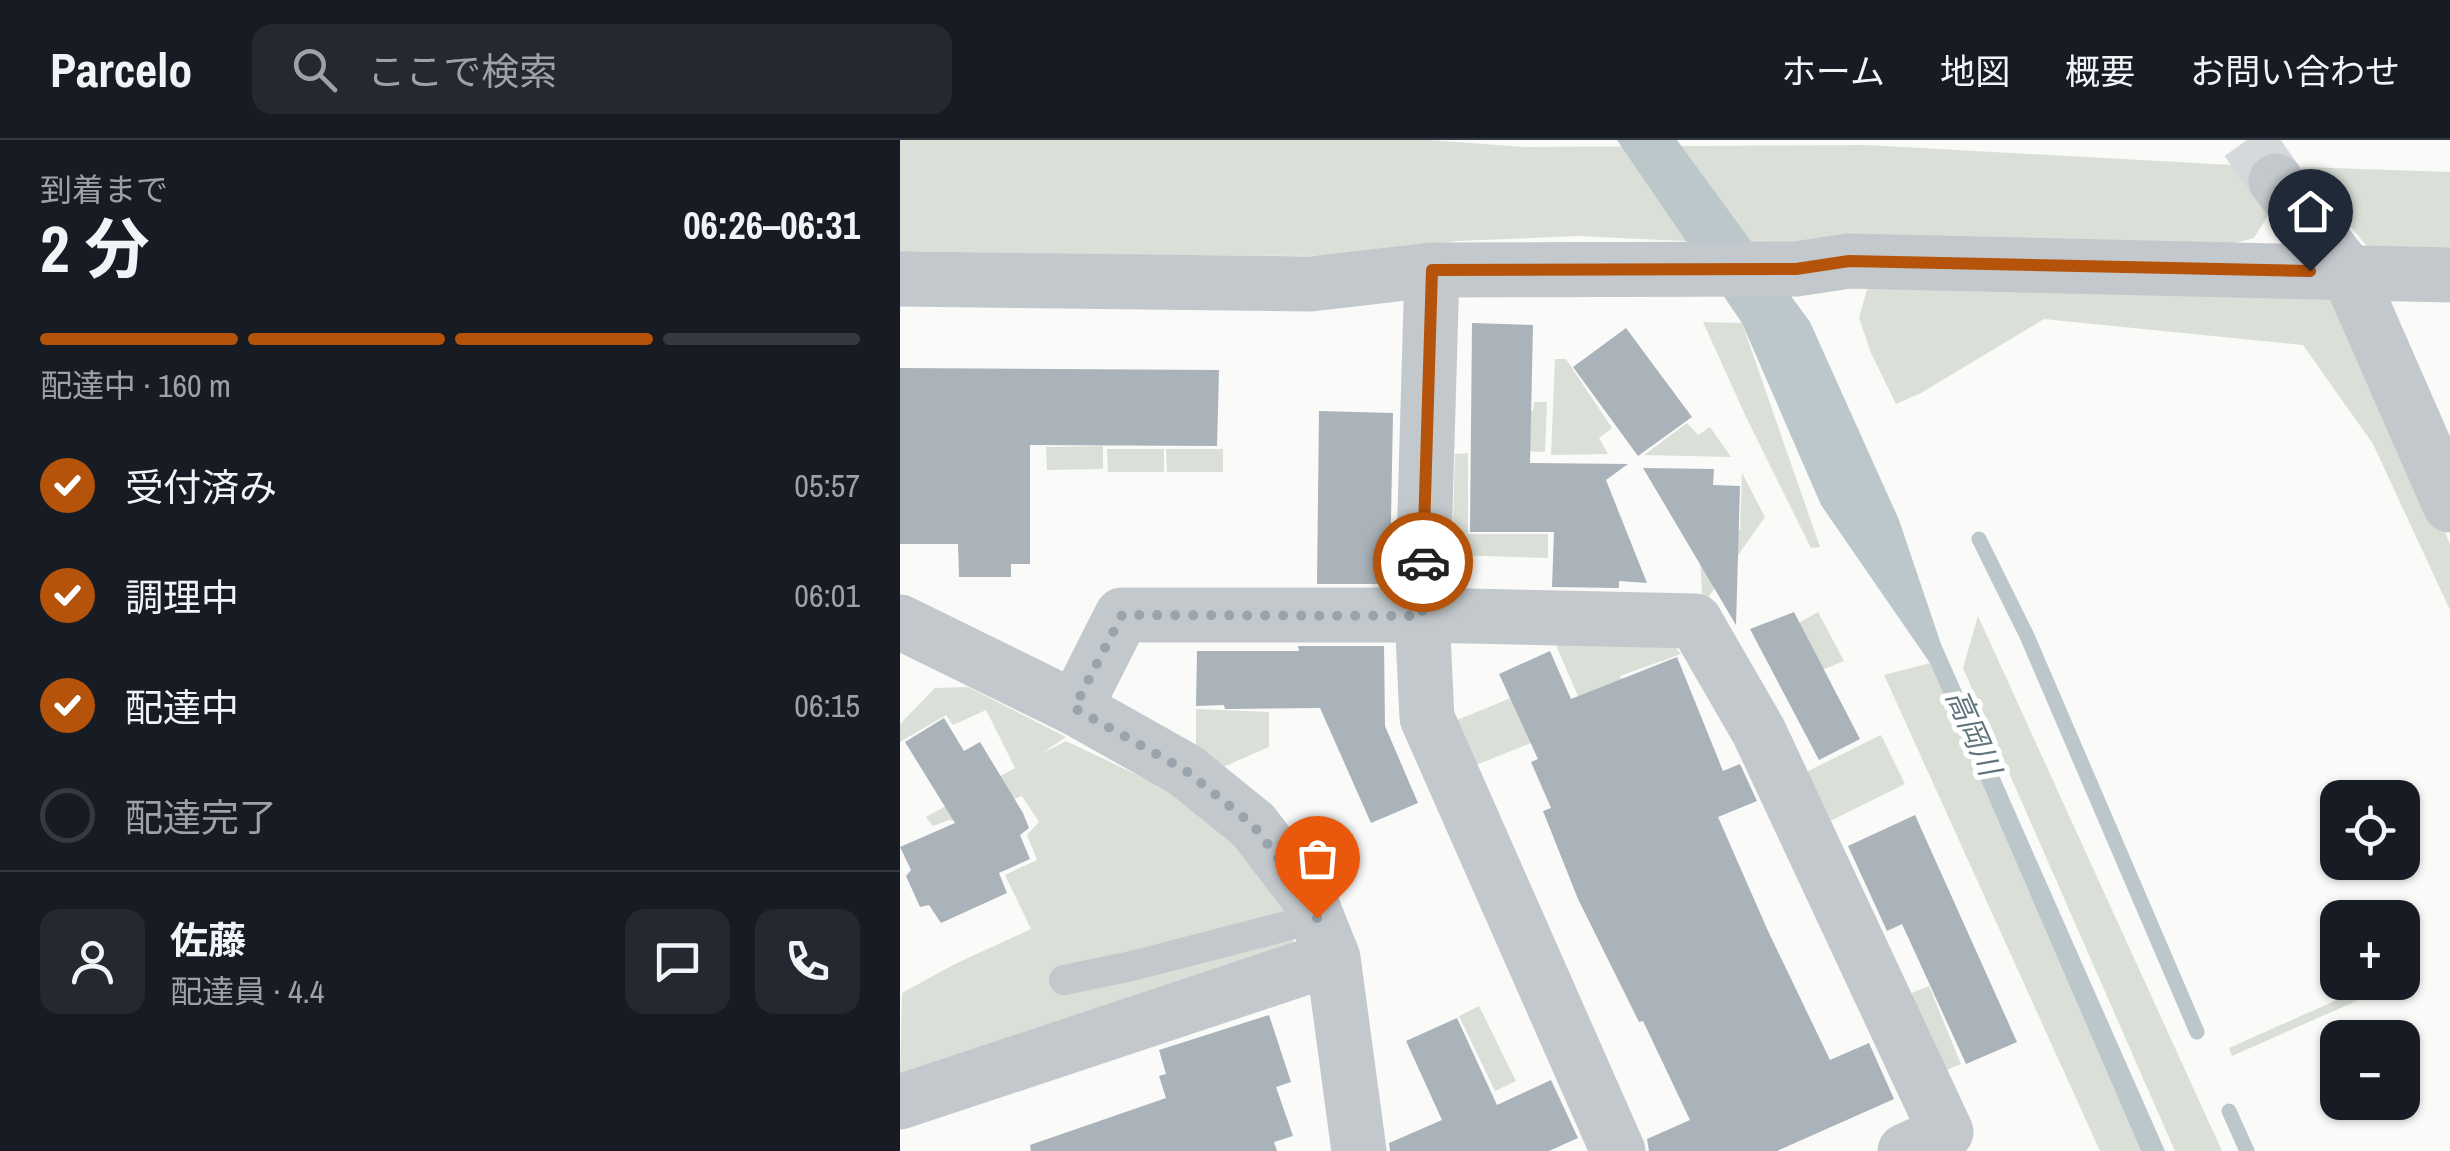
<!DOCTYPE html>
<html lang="ja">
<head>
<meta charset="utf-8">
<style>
  :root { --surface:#171b24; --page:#242831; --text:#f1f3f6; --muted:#9ea1a6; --line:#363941; --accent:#b45309 }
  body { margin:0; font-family:"Archivo Narrow","Noto Sans JP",sans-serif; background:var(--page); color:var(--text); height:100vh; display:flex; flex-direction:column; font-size:38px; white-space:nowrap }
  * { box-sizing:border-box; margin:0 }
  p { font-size:32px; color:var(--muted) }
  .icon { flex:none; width:55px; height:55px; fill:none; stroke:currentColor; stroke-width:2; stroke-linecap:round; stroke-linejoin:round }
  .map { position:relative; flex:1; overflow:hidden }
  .side { display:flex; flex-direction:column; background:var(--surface); width:900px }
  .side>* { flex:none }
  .buttons { position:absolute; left:1420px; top:640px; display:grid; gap:20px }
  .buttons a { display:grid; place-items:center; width:100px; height:100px; border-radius:20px; background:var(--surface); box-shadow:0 2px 8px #0004; font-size:50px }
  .pin { position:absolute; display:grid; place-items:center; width:85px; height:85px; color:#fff; margin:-102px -42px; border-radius:50% 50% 50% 0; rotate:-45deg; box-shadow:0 0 10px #0007 }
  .pin .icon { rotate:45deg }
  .courier { position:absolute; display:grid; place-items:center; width:100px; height:100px; margin:-50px; border:8px solid #b45309; border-radius:50%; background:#fff; color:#222; box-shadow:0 2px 12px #0007 }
  .head em { font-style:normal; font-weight:700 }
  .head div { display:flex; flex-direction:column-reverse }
  .head { display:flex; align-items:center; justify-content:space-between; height:170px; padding:0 40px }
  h1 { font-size:65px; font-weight:700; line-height:75px }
  .bar { display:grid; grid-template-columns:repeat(4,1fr); gap:15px 10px; align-content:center; height:120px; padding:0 40px }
  .bar i { height:12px; border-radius:8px; background:var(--line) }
  .bar .current { background:var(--accent) }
  .bar p { grid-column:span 4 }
  .line { display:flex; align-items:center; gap:25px; padding:0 40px; border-top:2px solid var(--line) }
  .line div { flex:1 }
  .round { display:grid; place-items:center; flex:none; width:105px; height:105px; border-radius:20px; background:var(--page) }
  ol { padding:0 40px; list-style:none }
  li { display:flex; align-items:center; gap:30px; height:110px }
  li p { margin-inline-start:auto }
  li .icon { padding:10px; border-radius:50%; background:var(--accent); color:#fff; stroke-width:4 }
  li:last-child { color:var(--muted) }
  li i { width:55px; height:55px; border:5px solid var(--line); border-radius:50% }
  header { display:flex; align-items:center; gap:60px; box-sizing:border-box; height:140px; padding:0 50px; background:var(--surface); border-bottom:2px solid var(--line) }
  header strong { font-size:48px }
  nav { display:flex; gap:55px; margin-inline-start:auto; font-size:35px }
  .search { width:700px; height:90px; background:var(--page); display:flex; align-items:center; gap:25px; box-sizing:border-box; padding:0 35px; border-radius:20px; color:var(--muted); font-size:38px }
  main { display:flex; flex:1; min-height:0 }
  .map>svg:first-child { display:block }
  .green { fill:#dadfd7 }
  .water { fill:#bbc7cb }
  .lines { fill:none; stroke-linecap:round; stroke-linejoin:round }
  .stream { stroke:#bbc7cb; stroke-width:15 }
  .building { fill:#aab3b9 }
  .minor-tunnel { stroke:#d5d9db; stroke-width:55; stroke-dasharray:55 28; stroke-linecap:butt }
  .service { stroke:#c3c8cc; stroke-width:30 }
  .minor { stroke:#c3c8cc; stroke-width:55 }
  .done { stroke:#99a4ac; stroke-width:10; stroke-dasharray:0 18 }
  .route { stroke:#b45309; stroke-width:12 }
  .labels { text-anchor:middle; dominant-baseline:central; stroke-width:10; stroke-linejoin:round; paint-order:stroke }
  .water-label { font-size:30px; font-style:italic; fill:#60757c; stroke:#fff }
</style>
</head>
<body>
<header>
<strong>Parcelo</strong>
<div class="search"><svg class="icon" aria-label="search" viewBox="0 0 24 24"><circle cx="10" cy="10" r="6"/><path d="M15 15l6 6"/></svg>ここで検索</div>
<nav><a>ホーム</a><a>地図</a><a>概要</a><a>お問い合わせ</a></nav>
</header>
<main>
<section class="side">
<div class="head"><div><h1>2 分</h1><p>到着まで</p></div><em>06:26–06:31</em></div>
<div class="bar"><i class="current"></i><i class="current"></i><i class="current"></i><i></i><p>配達中 · 160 m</p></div>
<ol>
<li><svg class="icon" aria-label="check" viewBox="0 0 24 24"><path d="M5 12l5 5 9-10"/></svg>受付済み<p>05:57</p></li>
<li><svg class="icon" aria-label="check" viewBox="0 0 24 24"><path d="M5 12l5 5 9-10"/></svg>調理中<p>06:01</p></li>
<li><svg class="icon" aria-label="check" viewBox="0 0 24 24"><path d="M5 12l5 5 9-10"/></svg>配達中<p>06:15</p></li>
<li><i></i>配達完了</li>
</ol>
<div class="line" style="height:180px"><a class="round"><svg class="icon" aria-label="person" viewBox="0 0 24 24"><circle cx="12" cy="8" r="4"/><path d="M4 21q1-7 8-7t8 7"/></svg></a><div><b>佐藤</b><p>配達員 · 4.4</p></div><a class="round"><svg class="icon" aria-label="chat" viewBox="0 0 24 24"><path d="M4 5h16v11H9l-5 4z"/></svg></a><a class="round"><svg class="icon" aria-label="phone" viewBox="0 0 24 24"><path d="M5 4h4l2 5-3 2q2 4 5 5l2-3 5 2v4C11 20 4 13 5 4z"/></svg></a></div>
</section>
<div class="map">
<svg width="1550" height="1011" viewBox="0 0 1550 1011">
  <rect width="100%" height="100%" fill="#fafaf8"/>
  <!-- green -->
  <path class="green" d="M0 0H529L625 7 966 5 1350 26 1376 62 1354 98 1307 110 868 105 678 96 557 101 447 116 0 114Z
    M1401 27 1550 32V117L1492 121 1465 104Z
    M968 146 1437 156 1471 216 1550 404V470L1473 304 1403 205 1144 179 1021 253 996 264 971 213 959 178Z
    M803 182 842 183 920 407 911 408 847 279Z
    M655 219H666L712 288 699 298 708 314 651 315Z
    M634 262H647L645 312 598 310V269L633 271Z
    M787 283 798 295 810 287 831 317 744 315Z
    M203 306V329L147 330 146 307Z
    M207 309H264V332H208Z
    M266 309H323V332H267Z
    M568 313V394H648V418L552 415 555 314Z
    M842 333 865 377 807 459 802 456 799 391 840 390Z
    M918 472 944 521 908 536 882 492Z
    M1078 476 1322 1011H1275L1063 528Z
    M655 503H772L781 514 720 536 752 608 707 623Z
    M1030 523 1241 1011H1200L984 535Z
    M68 547 166 597 141 614 166 601 271 651 325 687 380 757 395 805 0 938 2 853 55 824 131 789 105 735 137 720 127 695 139 682 122 656 56 681 49 680 33 686 26 677 115 628 86 570 53 585 46 575 0 602V584L35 548Z
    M611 558 631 603 576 625 557 580Z
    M296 569 369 572V607L323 627 296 607Z
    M981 595 1005 644 928 682 904 633Z
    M1475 843H1497L1332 916 1329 908Z
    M1029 846 1061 924 1039 933 1007 855Z
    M579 866 616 941 595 951 559 876Z"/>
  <!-- water -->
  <path class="water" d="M717 0H777L910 182 999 380 1041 504 1265 1011H1241L1030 523 921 365 842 183Z"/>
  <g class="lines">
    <!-- stream -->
    <path class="stream" d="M1079 399 1127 496 1297 892
      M1329 971 1347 1011"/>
  </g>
  <!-- building -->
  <path class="building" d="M572 183 633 185 630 323 728 324 706 340 747 443 719 441V448L652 447 654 392H570Z
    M726 188 792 277 738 316 673 227Z
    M0 228 319 230 317 306 130 305V424H111V437H59L58 404H0Z
    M419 271 493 273 490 431H484V444H417Z
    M743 328 814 329 813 345 840 346 836 485Z
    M894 472 960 599 919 620 850 489Z
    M398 506H484L485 586 518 663 471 683 420 568 325 569 324 565 296 566 297 511H399Z
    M650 511 671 559 777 517 823 631 840 624 857 661 818 677 868 791 930 920 969 903 994 959 877 1011H749L747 999 790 980 743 881 739 882 678 759 643 671 651 668 631 622 638 619 599 534Z
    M44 578 64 611 80 602 123 673 129 688 120 695 130 719 99 733 107 753 41 783 29 765 20 767 6 736 11 730 0 707 55 683 5 602Z
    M1015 675 1117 902 1066 924 1002 784 987 791 948 706Z
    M369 875 391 942 376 947 393 996 374 1002 377 1011H131L130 1005 266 958 259 936 266 934 259 910Z
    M557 878 597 965 651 940 678 998 649 1011H490L489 1003 542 980 506 901Z"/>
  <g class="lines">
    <!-- minor-tunnel -->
    <path class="minor-tunnel" d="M1347 0 1376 41"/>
    <!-- service -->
    <path class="service" d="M164 840 232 826 417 778"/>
    <!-- minor -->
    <path class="minor" d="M1376 41 1448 132 1550 365
      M532 130 522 475 527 578 718 1011
      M0 139 411 144 532 130 896 129 949 121 1550 135
      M0 482 175 568 285 630 353 685 409 758 433 818 459 1011
      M175 568 222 475H522L795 481 859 592 1046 992 1005 1011
      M0 962 433 818"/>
  </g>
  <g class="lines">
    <!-- done -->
    <path class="done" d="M417 778 409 758 353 685 285 630 174 568 222 475 522 476 523 422"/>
    <!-- route -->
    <path class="route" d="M523 422 532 130 896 129 949 121 1410 131"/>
  </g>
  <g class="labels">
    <!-- water labels -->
    <g class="water-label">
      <text transform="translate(1074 592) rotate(66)">高岡川</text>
    </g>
  </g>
</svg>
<div class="buttons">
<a><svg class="icon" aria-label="locate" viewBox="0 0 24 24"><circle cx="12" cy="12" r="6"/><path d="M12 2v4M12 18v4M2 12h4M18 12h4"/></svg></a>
<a>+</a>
<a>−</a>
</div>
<div class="pin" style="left:417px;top:778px;background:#ea580c"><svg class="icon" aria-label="bag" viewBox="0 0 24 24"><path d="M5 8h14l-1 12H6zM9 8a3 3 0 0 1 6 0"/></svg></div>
<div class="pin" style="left:1410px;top:131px;background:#1f2937"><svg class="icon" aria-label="home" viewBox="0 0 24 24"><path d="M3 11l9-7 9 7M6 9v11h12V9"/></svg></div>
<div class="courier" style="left:523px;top:422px"><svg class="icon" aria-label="car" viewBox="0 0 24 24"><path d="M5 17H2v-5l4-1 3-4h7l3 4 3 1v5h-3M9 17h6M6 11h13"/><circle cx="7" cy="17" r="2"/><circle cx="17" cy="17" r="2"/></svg></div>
</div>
</main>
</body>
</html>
